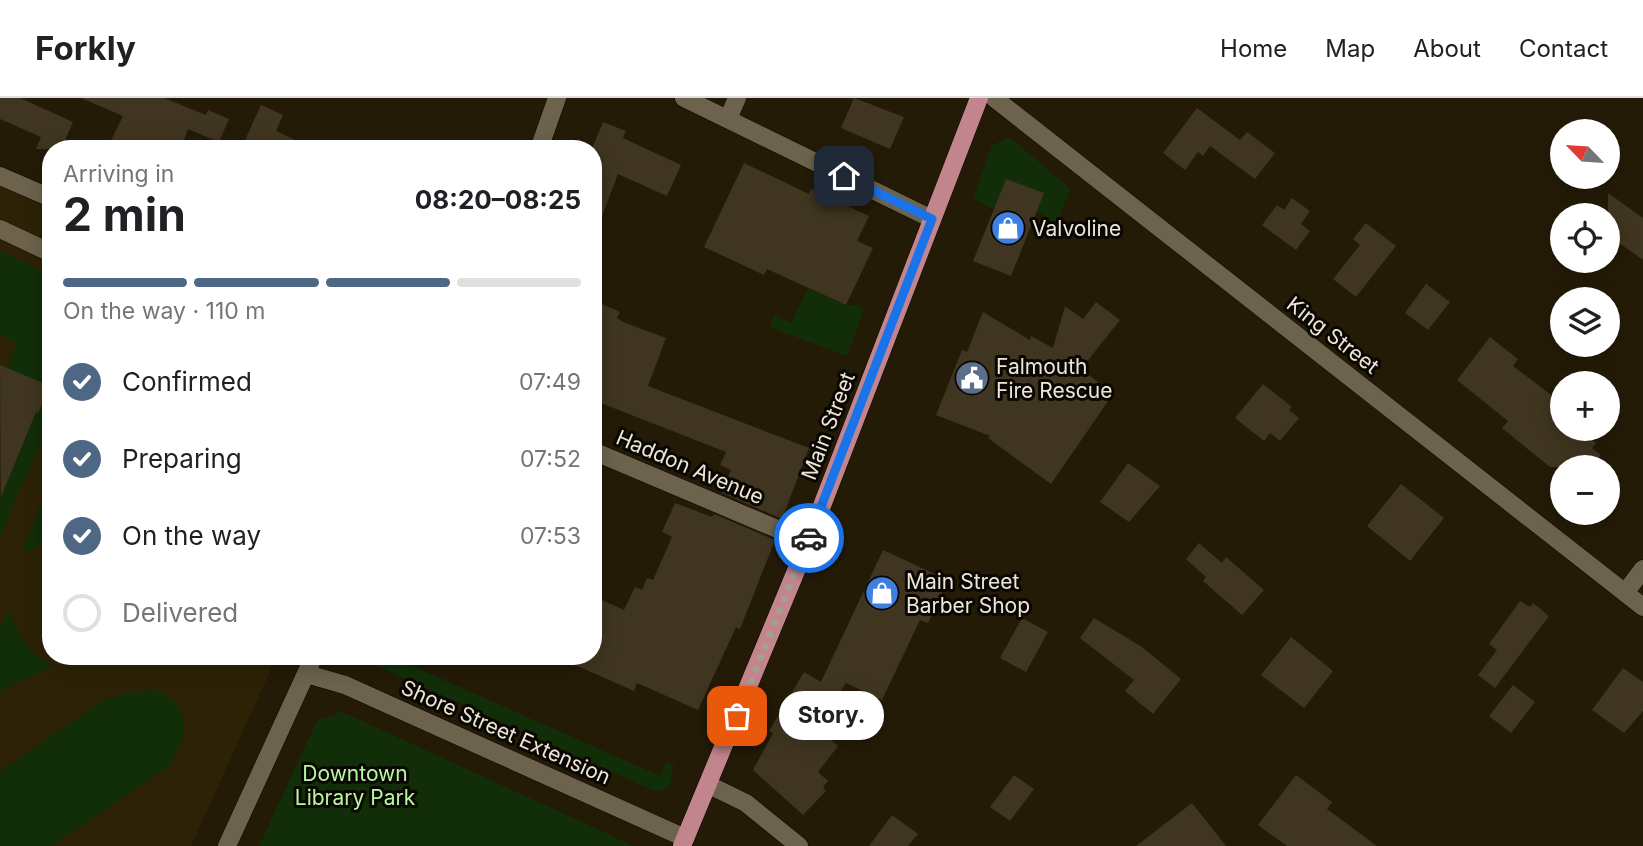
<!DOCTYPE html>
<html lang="en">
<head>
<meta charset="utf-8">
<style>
  :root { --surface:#fff; --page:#f6f6f6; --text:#202124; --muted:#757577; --line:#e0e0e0; --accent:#4d6785 }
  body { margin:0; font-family:Inter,sans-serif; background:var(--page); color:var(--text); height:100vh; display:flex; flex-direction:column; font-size:26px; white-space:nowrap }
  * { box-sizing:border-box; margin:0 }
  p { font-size:23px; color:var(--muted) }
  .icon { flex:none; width:38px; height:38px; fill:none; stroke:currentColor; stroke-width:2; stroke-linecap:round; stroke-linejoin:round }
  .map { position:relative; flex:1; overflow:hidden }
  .details { position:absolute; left:42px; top:42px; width:560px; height:525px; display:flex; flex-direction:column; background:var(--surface); border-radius:28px; box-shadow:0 4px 18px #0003 }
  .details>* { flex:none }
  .needle { width:46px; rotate:295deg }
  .tools { position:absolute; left:1550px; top:21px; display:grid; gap:14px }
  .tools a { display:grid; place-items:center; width:70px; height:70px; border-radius:50%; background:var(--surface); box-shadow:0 4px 18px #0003; font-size:35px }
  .pin { position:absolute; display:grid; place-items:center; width:60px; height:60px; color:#fff; margin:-30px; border-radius:14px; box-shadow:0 4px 10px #0006 }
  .courier { position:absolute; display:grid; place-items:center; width:70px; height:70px; margin:-35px; border:5px solid #1a73e8; border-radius:50%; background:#fff; color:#222; box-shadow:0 2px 9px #0007 }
  .bubble { position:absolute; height:49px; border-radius:24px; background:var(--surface); box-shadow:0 4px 18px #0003; font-size:23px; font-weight:700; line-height:49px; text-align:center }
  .headline em { font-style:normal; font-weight:700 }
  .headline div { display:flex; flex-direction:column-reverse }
  .headline { display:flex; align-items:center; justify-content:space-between; height:119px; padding:0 21px }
  h1 { font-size:46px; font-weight:700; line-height:52px }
  .bar { display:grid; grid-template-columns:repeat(4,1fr); gap:10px 7px; align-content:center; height:84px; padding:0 21px }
  .bar i { height:9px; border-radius:5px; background:var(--line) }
  .bar .on { background:var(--accent) }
  .bar p { grid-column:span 4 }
  ol { padding:0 21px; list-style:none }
  li { display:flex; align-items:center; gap:21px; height:77px }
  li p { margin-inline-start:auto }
  li .icon { padding:7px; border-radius:50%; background:var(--accent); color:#fff; stroke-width:4 }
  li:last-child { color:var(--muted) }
  li i { width:38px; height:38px; border:4px solid var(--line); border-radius:50% }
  header { display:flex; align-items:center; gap:42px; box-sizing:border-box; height:98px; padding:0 35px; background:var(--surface); border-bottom:2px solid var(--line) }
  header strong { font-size:33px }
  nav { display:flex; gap:38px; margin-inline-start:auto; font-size:24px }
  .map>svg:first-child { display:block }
  .built { fill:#2d2205 }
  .green { fill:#122e08 }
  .building { fill:#3f3520 }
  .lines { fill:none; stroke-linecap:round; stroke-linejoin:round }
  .minor-casing { stroke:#0d0600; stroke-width:19 }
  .tertiary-casing { stroke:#0d0600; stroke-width:19 }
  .secondary-casing { stroke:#0d0600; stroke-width:19 }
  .primary-casing { stroke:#0d0600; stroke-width:19 }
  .minor { stroke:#6d634c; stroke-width:18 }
  .tertiary { stroke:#6d634c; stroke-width:18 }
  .secondary { stroke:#6d634c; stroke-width:18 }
  .primary { stroke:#c3858d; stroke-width:18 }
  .done { stroke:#a69f90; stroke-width:7; stroke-dasharray:0 12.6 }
  .route { stroke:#1a73e8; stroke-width:9 }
  .labels { text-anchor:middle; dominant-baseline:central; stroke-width:6; stroke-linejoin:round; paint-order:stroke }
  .poi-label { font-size:21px; fill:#ece6da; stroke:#0a0702; text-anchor:start }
  .street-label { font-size:21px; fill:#ece6da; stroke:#0a0702 }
  .park-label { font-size:21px; fill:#b4f8a0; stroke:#0a0702 }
</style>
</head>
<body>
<header>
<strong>Forkly</strong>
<nav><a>Home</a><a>Map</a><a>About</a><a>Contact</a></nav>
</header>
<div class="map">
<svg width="1643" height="748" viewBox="0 0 1643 748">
  <rect width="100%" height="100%" fill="#241b07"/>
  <!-- built -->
  <path class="built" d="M0 88 51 110V558H277L191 748H0Z"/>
  <!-- green -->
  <path class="green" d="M1006 40 1016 44 1070 91 1059 121 1052 127 1042 126 1046 118 1036 114 1043 95 1006 81 994 111 973 101 992 48Z
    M0 153 51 177V321L0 438V401L36 314H39L50 289 7 270 16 244 0 237Z
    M808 190 846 207H858L864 212 847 258 769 229 775 217 791 225Z
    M51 392V438L28 455 23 453 45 395Z
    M9 511C18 537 28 556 54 568L0 593V529Z
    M364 558H390L660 678 667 664 674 667 670 679 673 681 667 692 654 693 377 568Z
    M151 592C193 601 191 639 169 668L52 748H0V673L103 603 120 596Z
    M338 612 347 616 634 748H259L314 629 320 621 335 618Z"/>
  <!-- building -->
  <path class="building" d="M0 0H20L73 24 61 51H36L41 39 0 21Z
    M81 0H164L206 17 208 12 229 21 219 44 188 31 181 51H107L123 18Z
    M854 0 904 19 890 51 841 30Z
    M261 7 283 17 276 33 314 51H266L245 42Z
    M1197 10 1240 42 1247 34 1275 55 1255 81 1210 48 1203 58 1198 54 1185 72 1163 55Z
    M603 24 626 33 623 40 681 67 667 98 618 76 595 137 593 48Z
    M744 65 809 96 811 91 869 118 857 143 873 150 846 207 767 171 764 177 704 149Z
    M1006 81 1044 95 1011 178 973 163Z
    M1608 95 1643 120V162L1608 137Z
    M1292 100 1310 113 1301 126 1310 133 1296 152 1262 127 1277 107 1284 112Z
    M1366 125 1396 148 1356 199 1333 181 1360 147 1353 141Z
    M1426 186 1450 204 1428 232 1405 215Z
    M593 202 620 214 617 220 623 224 666 240 648 288 809 350 782 421 722 395 731 372 720 367 726 354 593 302Z
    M1096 204 1120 222 1081 271 1113 296 1051 386 988 340 990 338 936 317 962 252 967 254 983 214 1030 242 1031 238 1053 250 1065 208 1083 221Z
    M1490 239 1518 261 1513 268 1563 306V331H1599L1591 341 1596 345 1592 350 1601 357 1591 369H1550L1502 330 1508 323 1457 282Z
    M0 267 50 288 38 315 36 314 1 399Z
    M1263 286 1292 309 1289 312 1299 320 1280 343 1270 335 1264 343 1235 320Z
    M1128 365 1160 388 1129 424 1100 404Z
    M1401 386 1444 420 1410 463 1367 428Z
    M675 405 712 419 714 416 775 442 740 531 736 529 698 612 637 585 634 593 555 558H593V498L624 512 635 489 642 492 647 480 653 482 672 439 662 434Z
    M1199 445 1222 465 1226 459 1264 492 1242 517 1203 483 1206 479 1186 461Z
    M883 452 948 482 928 525 920 522 882 602 846 585 817 629 838 648 818 674 828 683 823 689 826 693 803 717 753 672 773 635 769 633 804 574 821 584Z
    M1520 503 1530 509 1533 505 1549 518 1495 590 1478 577 1497 552 1489 546Z
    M1022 520 1048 534 1026 574 1000 560Z
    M1094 520 1142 549 1181 581 1153 616 1125 593 1134 582 1080 540Z
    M1291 539 1333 573 1304 610 1261 577Z
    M1623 570 1643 584V613L1624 635 1592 612Z
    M1513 587 1535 604 1511 635 1489 618Z
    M1014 677 1034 691 1010 723 990 709Z
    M1296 677 1332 704 1327 711 1377 748H1287L1258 727Z
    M1192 705 1226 748H1136Z
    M892 717 918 736 908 748H869Z"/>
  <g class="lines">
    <!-- minor casing -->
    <g class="minor-casing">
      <path id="minor" d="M994 0 1643 509
        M728 21 737 0
        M0 78 51 100
        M0 131 51 155
        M593 353 808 444
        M1625 495 1643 471
        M307 576 345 587 685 740"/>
    </g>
    <!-- tertiary casing -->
    <g class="tertiary-casing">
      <path id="tertiary" d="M539 51 557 0
        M227 748 314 558"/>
    </g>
    <!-- secondary casing -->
    <g class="secondary-casing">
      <path id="secondary" d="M684 0 932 121
        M709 687 746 705 799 748"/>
    </g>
    <!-- primary casing -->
    <g class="primary-casing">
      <path id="primary" d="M682 748 808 444 979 0"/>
    </g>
    <!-- minor -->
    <use href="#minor" class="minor"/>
    <!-- tertiary -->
    <use href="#tertiary" class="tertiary"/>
    <!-- secondary -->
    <use href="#secondary" class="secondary"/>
    <!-- primary -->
    <use href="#primary" class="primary"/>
  </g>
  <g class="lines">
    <!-- done -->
    <path class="done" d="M737 618 809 440"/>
    <!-- route -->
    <path class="route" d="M809 440 932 121 844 78"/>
  </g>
  <!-- icons -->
  <defs>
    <g id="shop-disc" transform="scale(1.75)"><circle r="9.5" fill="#3f7fe0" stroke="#0a0702"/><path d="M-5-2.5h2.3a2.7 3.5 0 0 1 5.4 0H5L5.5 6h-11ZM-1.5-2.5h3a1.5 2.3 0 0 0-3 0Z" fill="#fff"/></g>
    <g id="civic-disc" transform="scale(1.75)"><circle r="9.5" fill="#5c6f8a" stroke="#0a0702"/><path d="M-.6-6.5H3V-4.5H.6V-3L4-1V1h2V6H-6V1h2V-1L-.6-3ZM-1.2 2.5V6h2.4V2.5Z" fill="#fff"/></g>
  </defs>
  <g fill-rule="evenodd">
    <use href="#shop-disc" x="1008" y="130"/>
    <use href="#civic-disc" x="972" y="280"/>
    <use href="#shop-disc" x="882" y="495"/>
  </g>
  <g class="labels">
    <!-- poi labels -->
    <g class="poi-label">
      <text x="1032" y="130">Valvoline</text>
      <text x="996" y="268">Falmouth<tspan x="996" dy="24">Fire Rescue</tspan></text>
      <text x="906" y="483">Main Street<tspan x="906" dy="24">Barber Shop</tspan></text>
    </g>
    <!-- street labels -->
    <g class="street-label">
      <text transform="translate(1333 237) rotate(38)">King Street</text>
      <text transform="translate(828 328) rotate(-69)">Main Street</text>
      <text transform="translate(690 369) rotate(23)">Haddon Avenue</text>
      <text transform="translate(506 634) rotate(24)">Shore Street Extension</text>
    </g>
    <!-- park labels -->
    <g class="park-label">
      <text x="355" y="675">Downtown<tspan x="355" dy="24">Library Park</tspan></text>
    </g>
  </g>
</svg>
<div class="tools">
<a><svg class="needle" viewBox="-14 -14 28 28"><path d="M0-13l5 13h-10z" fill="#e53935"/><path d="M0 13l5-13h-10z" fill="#757577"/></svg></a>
<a><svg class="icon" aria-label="locate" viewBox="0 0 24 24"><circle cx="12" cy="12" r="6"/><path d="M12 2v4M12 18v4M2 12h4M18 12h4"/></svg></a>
<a><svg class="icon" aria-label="layers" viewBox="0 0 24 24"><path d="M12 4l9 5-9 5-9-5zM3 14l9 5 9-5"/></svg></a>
<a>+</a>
<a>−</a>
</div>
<div class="pin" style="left:737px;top:618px;background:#ea580c"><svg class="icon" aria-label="bag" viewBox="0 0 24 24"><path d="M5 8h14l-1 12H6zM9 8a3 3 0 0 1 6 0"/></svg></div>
<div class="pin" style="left:844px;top:78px;background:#1f2937"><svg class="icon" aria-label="home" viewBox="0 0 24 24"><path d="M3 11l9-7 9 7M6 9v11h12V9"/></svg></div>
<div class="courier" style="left:809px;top:440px"><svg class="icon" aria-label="car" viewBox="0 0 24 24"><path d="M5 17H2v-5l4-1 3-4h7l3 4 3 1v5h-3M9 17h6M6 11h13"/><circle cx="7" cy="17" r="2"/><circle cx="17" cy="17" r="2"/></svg></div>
<div class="bubble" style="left:779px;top:593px;width:105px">Story.</div>
<section class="details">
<div class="headline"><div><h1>2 min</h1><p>Arriving in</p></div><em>08:20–08:25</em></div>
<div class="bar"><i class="on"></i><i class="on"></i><i class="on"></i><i></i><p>On the way · 110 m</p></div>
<ol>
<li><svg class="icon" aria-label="check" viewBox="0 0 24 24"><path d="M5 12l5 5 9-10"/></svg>Confirmed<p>07:49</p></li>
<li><svg class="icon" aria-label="check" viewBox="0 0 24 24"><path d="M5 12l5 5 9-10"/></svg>Preparing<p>07:52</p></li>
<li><svg class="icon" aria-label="check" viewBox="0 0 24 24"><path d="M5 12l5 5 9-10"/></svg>On the way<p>07:53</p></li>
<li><i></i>Delivered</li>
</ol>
</section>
</div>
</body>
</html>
